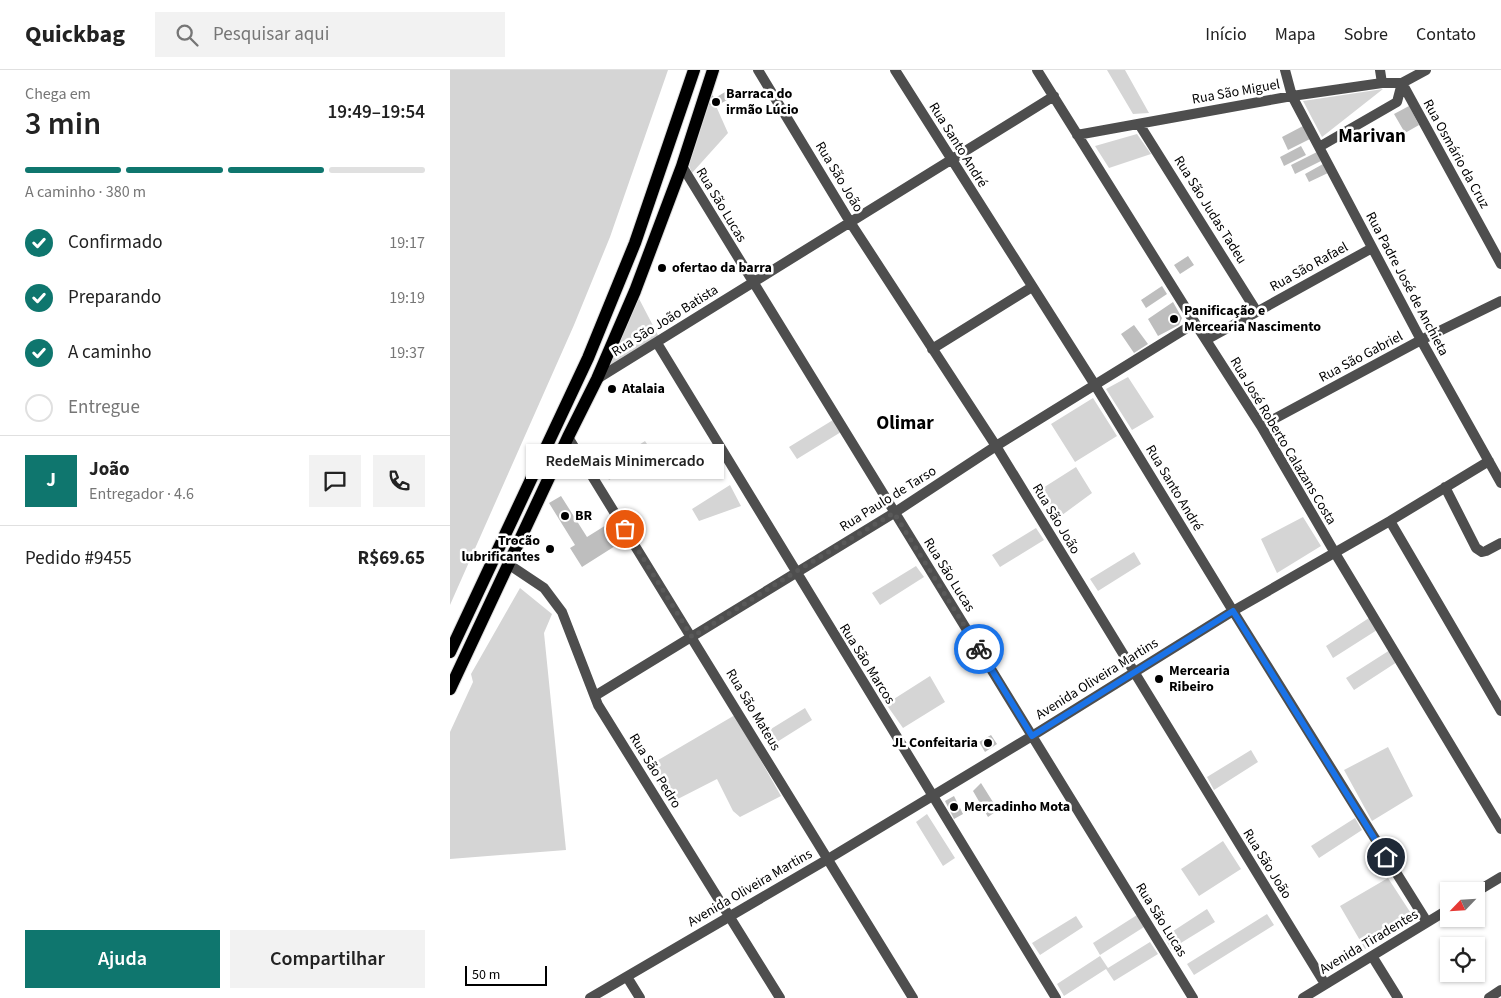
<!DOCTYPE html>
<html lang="pt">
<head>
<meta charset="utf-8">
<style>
  :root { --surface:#fff; --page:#f2f2f2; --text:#222; --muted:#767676; --line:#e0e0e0; --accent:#0f766e }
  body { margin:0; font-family:"Source Sans 3",sans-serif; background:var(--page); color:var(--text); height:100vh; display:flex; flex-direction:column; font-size:19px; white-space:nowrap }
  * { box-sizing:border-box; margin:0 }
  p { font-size:16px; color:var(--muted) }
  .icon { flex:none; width:28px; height:28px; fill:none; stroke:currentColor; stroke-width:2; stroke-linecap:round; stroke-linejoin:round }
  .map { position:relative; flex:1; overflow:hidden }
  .details { display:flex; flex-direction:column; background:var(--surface); width:450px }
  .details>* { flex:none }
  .needle { width:32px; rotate:245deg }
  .tools { position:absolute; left:990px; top:812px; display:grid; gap:10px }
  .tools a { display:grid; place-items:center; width:45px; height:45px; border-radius:0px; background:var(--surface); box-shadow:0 1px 4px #0004; font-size:25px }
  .scale { position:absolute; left:15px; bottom:12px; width:82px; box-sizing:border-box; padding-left:5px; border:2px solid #000; border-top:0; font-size:14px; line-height:18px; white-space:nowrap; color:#000; -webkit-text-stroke:4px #fff; paint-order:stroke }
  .pin { position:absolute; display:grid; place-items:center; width:42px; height:42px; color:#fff; margin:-21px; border:2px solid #fff; border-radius:50%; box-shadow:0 1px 5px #0007 }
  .courier { position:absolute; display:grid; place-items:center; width:50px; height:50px; margin:-25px; border:4px solid #1a73e8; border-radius:50%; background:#fff; color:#222; box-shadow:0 1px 6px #0007 }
  .bubble { position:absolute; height:35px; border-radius:0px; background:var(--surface); box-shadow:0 1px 4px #0004; font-size:16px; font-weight:600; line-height:35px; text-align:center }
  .headline em { font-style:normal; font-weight:600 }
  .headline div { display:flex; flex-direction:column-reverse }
  .headline { display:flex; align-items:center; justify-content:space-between; height:85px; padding:0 25px }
  h1 { font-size:32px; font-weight:600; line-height:38px }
  .bar { display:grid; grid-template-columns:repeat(4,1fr); gap:8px 5px; align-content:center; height:60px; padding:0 25px }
  .bar i { height:6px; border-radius:4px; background:var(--line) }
  .bar .selected { background:var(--accent) }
  .bar p { grid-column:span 4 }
  .line { display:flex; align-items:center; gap:12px; padding:0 25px; border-top:1px solid var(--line) }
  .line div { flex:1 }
  .round { display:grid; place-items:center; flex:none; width:52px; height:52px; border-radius:0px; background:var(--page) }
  ol { padding:0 25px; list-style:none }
  li { display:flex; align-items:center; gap:15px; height:55px }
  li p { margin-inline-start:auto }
  li .icon { padding:5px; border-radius:50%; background:var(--accent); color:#fff; stroke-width:4 }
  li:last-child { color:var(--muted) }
  li i { width:28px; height:28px; border:2px solid var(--line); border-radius:50% }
  .cta { display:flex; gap:10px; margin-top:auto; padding:10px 25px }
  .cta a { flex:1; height:58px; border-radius:0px; background:var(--accent); color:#fff; font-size:20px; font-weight:600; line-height:58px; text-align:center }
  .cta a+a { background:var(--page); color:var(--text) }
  header { display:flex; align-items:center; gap:30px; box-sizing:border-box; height:70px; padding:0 25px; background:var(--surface); border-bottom:1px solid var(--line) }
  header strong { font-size:24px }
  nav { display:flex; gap:28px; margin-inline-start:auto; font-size:18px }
  .search { width:350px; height:45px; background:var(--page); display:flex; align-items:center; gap:12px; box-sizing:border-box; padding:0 18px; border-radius:0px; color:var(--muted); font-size:19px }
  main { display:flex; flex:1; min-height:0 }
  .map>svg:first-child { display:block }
  .green { fill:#d5d5d5 }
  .building { fill:#bebebe }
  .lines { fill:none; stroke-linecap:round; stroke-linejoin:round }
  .primary-casing { stroke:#dbdbdb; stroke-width:14 }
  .street { stroke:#4e4e4e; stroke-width:10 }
  .primary { stroke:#000; stroke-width:12 }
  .done { stroke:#595959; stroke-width:5; stroke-dasharray:0 9 }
  .route { stroke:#1a73e8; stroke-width:6 }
  .poi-dot { fill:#000; stroke:#fff; stroke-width:2 }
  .labels { text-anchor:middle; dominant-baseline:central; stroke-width:5; stroke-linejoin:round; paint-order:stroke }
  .street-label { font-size:14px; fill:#000; stroke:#fff }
  .poi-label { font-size:14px; font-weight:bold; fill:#000; stroke:#fff; text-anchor:start }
  .district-label { font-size:19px; font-weight:bold; fill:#000; stroke:#fff }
</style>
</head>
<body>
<header>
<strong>Quickbag</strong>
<div class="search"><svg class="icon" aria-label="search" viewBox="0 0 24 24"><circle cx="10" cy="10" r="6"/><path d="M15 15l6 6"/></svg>Pesquisar aqui</div>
<nav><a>Início</a><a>Mapa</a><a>Sobre</a><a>Contato</a></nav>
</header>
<main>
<section class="details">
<div class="headline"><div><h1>3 min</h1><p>Chega em</p></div><em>19:49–19:54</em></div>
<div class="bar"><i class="selected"></i><i class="selected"></i><i class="selected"></i><i></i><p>A caminho · 380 m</p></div>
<ol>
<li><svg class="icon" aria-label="check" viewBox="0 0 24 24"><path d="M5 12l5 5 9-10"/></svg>Confirmado<p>19:17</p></li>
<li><svg class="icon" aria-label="check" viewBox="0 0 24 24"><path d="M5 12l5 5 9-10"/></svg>Preparando<p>19:19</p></li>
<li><svg class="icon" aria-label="check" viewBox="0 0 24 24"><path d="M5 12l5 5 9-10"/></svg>A caminho<p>19:37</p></li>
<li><i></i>Entregue</li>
</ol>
<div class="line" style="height:90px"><b class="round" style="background:var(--accent);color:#fff">J</b><div><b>João</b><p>Entregador · 4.6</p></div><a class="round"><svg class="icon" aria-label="chat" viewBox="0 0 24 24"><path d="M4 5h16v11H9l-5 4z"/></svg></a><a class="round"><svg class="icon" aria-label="phone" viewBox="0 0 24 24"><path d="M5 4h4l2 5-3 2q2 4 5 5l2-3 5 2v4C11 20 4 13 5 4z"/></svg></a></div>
<div class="line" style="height:65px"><div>Pedido #9455</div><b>R$69.65</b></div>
<div class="cta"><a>Ajuda</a><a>Compartilhar</a></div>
</section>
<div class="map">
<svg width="1051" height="928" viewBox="0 0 1051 928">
  <rect width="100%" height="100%" fill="#fff"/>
  <!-- green -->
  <path class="green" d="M0 0H218L160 167 124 255 0 535Z
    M657 0H675L699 43 683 44Z
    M933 19 872 67 853 31Z
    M257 35 266 36 278 63 242 103 238 93Z
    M687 64 701 84 659 98 645 76Z
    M185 221 211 271 147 309Z
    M678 307 704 347 682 360 656 319Z
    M643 328 667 366 625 392 601 354Z
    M383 350 391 362 347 389 339 377Z
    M195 371 203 383 159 410 152 399Z
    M626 397 642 423 604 451 585 423Z
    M280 415 291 436 249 451 242 439Z
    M853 447 871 476 827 503 811 469Z
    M586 458 594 470 550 497 542 485Z
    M684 482 691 494 648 521 640 509Z
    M466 496 474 507 430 535 422 523Z
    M70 518 102 544 94 563 116 780 0 789V662L23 612 21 604Z
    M919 548 927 560 883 588 876 576Z
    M940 580 947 592 904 620 896 608Z
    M480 606 495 632 453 658 436 634Z
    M355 638 362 650 319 677 311 665Z
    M285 645 331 726 290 747 283 741 267 709 220 733 198 696Z
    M938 677 963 726 922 751 894 700Z
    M801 680 808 692 764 720 757 707Z
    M477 744 505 788 493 796 466 752Z
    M905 748 912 760 869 788 861 776Z
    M773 771 791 799 749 826 731 799Z
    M938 808 964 848 915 879 890 836Z
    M757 839 765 852 721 879 714 867Z
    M817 844 824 855 744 905 737 894Z
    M687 845 694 857 650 885 643 873Z
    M626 846 633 857 590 885 582 873Z
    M700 872 708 884 664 911 656 899 614 926 607 914 650 886 658 898Z"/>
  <!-- building -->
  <path class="building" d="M275 22 279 29 266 36 257 35 261 24 265 28Z
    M959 36 969 55 955 63 944 44Z
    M853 56 860 69 838 80 832 67Z
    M851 76 856 85 834 96 830 87Z
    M867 82 871 91 845 104 841 95Z
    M873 94 878 103 859 112 855 104Z
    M738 186 744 195 730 204 724 195Z
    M712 216 717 224 696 238 691 230Z
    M723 232 732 248 729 255 708 266 698 249Z
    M684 255 698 274 684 283 671 264Z
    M111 426 137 467 161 452 173 471 132 497 120 478 125 475 99 433Z
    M541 665 547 674 535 682 529 672Z
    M531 713 548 740 538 747 523 721Z
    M504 726 513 744 504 749 495 731Z"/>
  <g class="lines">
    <!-- primary casing -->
    <g class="primary-casing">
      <path id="primary" d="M0 582 138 288 185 173 244 0
        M0 619 118 367 147 309 185 221 232 96 263 0"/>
    </g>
    <!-- street -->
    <path class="street" d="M308 0 400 152 546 376 875 914
      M445 0 645 315 783 541 977 852
      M587 0 745 253 811 356 885 483 1051 759
      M835 0 842 26 971 270 1051 413
      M930 0 932 13
      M952 13 1051 194
      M689 54 807 242
      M627 65 842 26 932 13H952L976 0
      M869 77 947 32 952 13
      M232 96 743 928
      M756 270 922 178
      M207 273 606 928
      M482 279 582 217
      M147 309 604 26
      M811 356 971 270 1051 231
      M118 367 463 928
      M995 417 1026 478 1032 482 1036 481 1051 473
      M940 451 1051 641
      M58 494 94 518 112 542 148 635 330 928
      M144 624H148L444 443 546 376 745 253
      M1026 822 1051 807
      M922 886 948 928
      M177 907 190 928
      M140 928 378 789 582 666 783 541 940 451 1039 391
      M853 928 999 839
      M1039 928 1051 920"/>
    <!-- primary -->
    <use href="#primary" class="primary"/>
  </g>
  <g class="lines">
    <!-- done -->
    <path class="done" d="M175 459 242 567 345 502 444 443 529 579"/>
    <!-- route -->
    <path class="route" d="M529 579 582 666 783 541 936 787"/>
  </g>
  <!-- markers -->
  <g class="poi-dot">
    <circle cx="266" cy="32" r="5"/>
    <circle cx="212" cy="198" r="5"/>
    <circle cx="724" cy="249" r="5"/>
    <circle cx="162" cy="319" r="5"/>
    <circle cx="115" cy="446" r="5"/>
    <circle cx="100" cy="479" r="5"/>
    <circle cx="709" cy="609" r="5"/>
    <circle cx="538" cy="673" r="5"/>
    <circle cx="504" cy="737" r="5"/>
  </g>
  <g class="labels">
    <!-- street labels -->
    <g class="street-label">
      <text transform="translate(786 22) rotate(-10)">Rua São Miguel</text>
      <text transform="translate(508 75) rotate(58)">Rua Santo André</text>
      <text transform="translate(1006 84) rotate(61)">Rua Osmário da Cruz</text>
      <text transform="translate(389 107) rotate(59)">Rua São João</text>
      <text transform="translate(271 135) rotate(59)">Rua São Lucas</text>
      <text transform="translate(760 140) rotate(58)">Rua São Judas Tadeu</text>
      <text transform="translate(859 197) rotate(-29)">Rua São Rafael</text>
      <text transform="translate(957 214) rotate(62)">Rua Padre José de Anchieta</text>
      <text transform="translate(215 251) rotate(-32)">Rua São João Batista</text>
      <text transform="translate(911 287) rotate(-28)">Rua São Gabriel</text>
      <text transform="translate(833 371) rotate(59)">Rua José Roberto Calazans Costa</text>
      <text transform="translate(724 418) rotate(59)">Rua Santo André</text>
      <text transform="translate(438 429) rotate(-32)">Rua Paulo de Tarso</text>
      <text transform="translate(606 449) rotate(59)">Rua São João</text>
      <text transform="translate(499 505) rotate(58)">Rua São Lucas</text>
      <text transform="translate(417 594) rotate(58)">Rua São Marcos</text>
      <text transform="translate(647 609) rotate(-32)">Avenida Oliveira Martins</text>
      <text transform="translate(303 640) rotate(59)">Rua São Mateus</text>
      <text transform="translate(205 701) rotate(58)">Rua São Pedro</text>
      <text transform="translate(817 794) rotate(58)">Rua São João</text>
      <text transform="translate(300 818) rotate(-30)">Avenida Oliveira Martins</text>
      <text transform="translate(711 850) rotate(58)">Rua São Lucas</text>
      <text transform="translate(919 872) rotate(-31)">Avenida Tiradentes</text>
    </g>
    <!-- poi labels -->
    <g class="poi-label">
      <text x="276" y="24">Barraca do<tspan x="276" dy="16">irmão Lúcio</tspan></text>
      <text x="222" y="198">ofertao da barra</text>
      <text x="734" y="241">Panificação e<tspan x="734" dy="16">Mercearia Nascimento</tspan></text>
      <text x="172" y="319">Atalaia</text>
      <text x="125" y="446">BR</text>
      <text x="90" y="471" text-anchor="end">Trocão<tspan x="90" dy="16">lubrificantes</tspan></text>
      <text x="719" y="601">Mercearia<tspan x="719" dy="16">Ribeiro</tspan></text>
      <text x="528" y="673" text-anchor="end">JL Confeitaria</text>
      <text x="514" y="737">Mercadinho Mota</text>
    </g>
    <!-- district labels -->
    <g class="district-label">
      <text x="922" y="66">Marivan</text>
      <text x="455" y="353">Olimar</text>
    </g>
  </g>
</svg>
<div class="tools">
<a><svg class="needle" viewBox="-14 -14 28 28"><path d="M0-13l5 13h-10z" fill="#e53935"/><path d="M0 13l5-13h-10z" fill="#767676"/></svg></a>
<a><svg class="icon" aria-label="locate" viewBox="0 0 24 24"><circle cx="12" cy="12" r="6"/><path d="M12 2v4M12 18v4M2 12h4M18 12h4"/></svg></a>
</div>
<div class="scale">50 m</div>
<div class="pin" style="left:175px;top:459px;background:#ea580c"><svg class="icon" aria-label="bag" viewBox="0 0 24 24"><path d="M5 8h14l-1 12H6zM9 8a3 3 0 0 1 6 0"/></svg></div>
<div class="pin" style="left:936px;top:787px;background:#1f2937"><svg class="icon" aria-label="home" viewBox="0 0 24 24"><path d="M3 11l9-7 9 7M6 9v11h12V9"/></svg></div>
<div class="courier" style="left:529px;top:579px"><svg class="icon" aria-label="bike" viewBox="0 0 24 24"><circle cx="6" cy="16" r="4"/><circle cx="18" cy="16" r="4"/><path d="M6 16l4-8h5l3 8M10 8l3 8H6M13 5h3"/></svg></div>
<div class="bubble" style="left:76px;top:374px;width:198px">RedeMais Minimercado</div>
</div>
</main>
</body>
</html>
